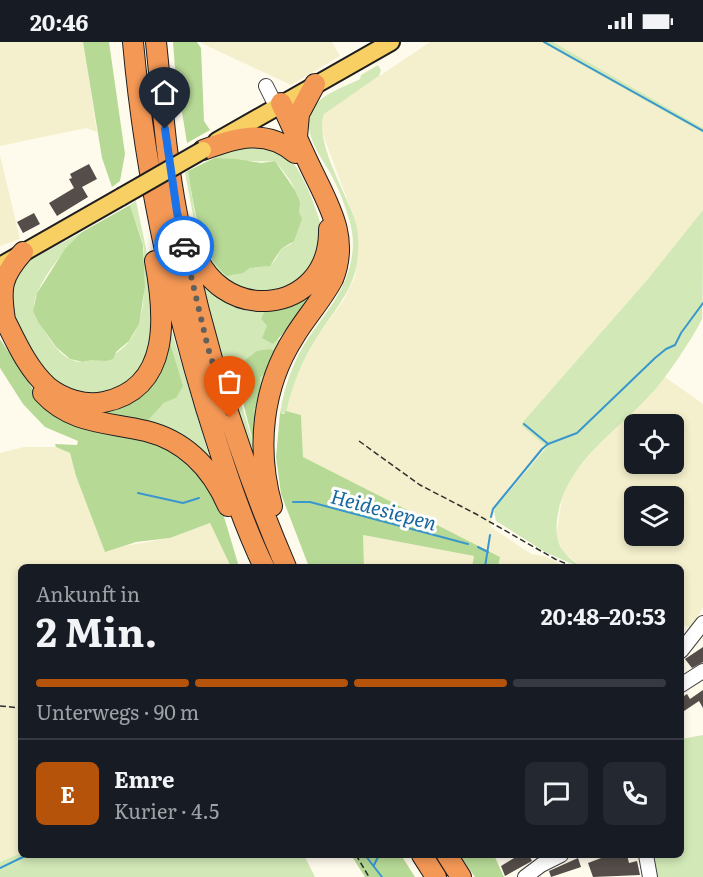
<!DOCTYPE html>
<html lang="de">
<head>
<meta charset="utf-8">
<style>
  :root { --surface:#171b24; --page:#242831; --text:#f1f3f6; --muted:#9ea1a6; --line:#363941; --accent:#b45309 }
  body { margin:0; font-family:Literata,serif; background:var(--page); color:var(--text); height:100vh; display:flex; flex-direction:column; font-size:22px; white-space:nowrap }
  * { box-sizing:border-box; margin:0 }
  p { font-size:20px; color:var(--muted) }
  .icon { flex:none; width:33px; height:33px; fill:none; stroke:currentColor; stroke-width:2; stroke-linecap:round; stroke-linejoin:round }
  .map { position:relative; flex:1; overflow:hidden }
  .side { position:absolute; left:18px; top:522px; width:666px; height:294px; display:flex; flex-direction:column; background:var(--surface); border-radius:9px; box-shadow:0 3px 9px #0003 }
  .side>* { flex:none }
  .fabs { position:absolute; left:624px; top:372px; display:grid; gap:12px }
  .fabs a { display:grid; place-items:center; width:60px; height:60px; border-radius:9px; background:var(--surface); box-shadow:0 3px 9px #0003; font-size:30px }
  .pin { position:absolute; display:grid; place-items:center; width:51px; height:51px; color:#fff; margin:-62px -26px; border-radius:50% 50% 50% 0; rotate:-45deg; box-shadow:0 0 6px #0007 }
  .pin .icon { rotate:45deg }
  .courier { position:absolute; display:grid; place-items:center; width:60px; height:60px; margin:-30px; border:4px solid #1a73e8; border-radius:50%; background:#fff; color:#222; box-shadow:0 2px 8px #0007 }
  .overview em { font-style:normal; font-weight:700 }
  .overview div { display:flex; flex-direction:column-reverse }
  .overview { display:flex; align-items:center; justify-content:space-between; height:102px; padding:0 18px }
  h1 { font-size:39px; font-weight:700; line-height:45px }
  .bar { display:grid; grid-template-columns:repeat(4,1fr); gap:9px 6px; align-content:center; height:72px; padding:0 18px }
  .bar i { height:8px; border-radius:4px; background:var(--line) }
  .bar .selected { background:var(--accent) }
  .bar p { grid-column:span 4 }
  .line { display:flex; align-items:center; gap:15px; padding:0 18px; border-top:2px solid var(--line) }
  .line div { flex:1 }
  .round { display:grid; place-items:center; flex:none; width:63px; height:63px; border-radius:9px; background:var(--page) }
  .status { display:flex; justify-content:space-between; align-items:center; height:42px; padding:0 30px; background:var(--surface); direction:ltr }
  .status svg { height:16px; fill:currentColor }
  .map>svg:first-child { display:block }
  .farmland { fill:#f4f0cd; fill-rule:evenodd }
  .green { fill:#d2e9b7; fill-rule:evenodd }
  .forest { fill:#b7d996 }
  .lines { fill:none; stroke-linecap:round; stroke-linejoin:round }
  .stream { stroke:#3997cd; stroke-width:2 }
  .building { fill:#554d49 }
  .minor-casing { stroke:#404040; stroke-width:16 }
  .major-casing { stroke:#1e1e1e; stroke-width:20 }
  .highway-casing { stroke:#1e1e1e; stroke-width:22 }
  .path { stroke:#2f2f2f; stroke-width:1.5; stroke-dasharray:6 3; stroke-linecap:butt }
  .minor { stroke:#fff; stroke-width:14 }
  .major { stroke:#f8cf63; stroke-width:16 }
  .highway { stroke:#f49856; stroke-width:20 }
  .major-bridge-casing { stroke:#1e1e1e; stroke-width:20; stroke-linecap:butt }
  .major-bridge { stroke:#f8cf63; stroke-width:16 }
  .done { stroke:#62605b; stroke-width:6; stroke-dasharray:0 10.8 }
  .route { stroke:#1a73e8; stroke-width:8 }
  .labels { text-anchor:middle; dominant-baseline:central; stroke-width:6; stroke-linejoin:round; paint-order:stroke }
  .water-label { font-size:20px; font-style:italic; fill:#17679e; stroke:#fff }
</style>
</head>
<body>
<div class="status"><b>20:46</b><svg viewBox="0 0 49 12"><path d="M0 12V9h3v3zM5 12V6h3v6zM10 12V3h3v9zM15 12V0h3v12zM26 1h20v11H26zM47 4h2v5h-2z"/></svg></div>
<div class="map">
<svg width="703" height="835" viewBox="0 0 703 835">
  <rect width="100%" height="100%" fill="#fffbec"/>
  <!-- farmland -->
  <path class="farmland" d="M0 0H83L97 90 86 86 0 104Z
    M199 0H332L340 14 291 43Z
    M430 0H541L703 91V168L647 238 522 381 547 405 492 472 491 485 531 512 545 514 566 525H498L499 515 303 415 301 373 286 369 294 338 318 293 343 259 355 235 358 214 355 178 323 93 321 80 323 72Z
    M553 0H703V86L596 25Z
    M0 113 20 197 0 204Z
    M665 335 703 362V565L691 587 681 581V525H583L564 511 556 494 562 456 571 435 597 404ZM634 382H674V422H634ZM634 454H674V494H634Z
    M24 405H56L70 411 76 434 94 477 124 504 170 496 210 481 231 525H21V811L0 820V411Z
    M362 493 475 514 472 525H364Z"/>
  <!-- green -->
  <path class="green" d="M541 0H553L703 86V91Z
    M378 23 381 28 379 34 324 72C314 97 345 150 354 175 358 186 359 199 358 211 357 244 336 266 319 292 303 317 292 342 286 371H280C284 345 294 317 309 295 330 265 352 241 353 202 354 183 339 146 329 129 319 112 300 86 313 66 323 51 345 45 360 37L361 33Z
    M254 100C262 103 273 105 281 109 300 120 315 163 321 183H334L286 302 261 437 216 297 199 228 203 210 196 189 185 131 188 129C193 157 195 195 214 217 219 223 227 228 233 233 236 232 249 227 251 226 271 223 271 227 281 207L291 202C304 163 303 152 275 119 254 120 234 119 214 116L218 111ZM265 267 286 287 279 298 261 277ZM245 323 265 332 260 336V349L254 369 253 401 240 357Z
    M136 159C146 209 162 263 149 313 147 321 138 329 133 335 116 358 77 358 55 342 43 333 10 278 9 264 7 251 10 234 18 225L82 190C66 207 34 242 34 266 33 274 41 283 45 290 53 303 65 320 82 320 91 320 83 318 91 318 139 316 146 267 144 229 143 220 145 210 143 202 139 189 134 176 130 163Z
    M703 168C703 186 703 266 702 277 695 292 675 322 665 335 630 383 565 414 557 478 554 501 563 514 583 525H579L545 510 496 479 494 469 497 464 547 405 522 384V381L647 238Z
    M164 264 214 430 142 385 164 361 176 356 164 296Z
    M703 693V835H654L649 813H681V697Z
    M21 811 304 813 315 835H0V820Z"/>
  <!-- forest -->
  <path class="forest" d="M83 0H109L125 112 120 139 112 145 102 116Z
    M173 0H197L201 6 204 79 210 88 187 101 175 27Z
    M214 116 237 117 261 121 275 119 295 148 300 160 299 170 302 177 294 199 281 207 270 224 250 226 243 231 227 234C200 214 193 160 188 129Z
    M130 163 143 203 145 245 139 282 129 299 116 310 113 317 107 319 91 318 83 320 70 317 56 305 38 280 33 269 37 251 65 207 82 190Z
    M318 246 297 277 273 302 262 296 267 284 261 277 265 267Z
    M164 296 169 298 183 344 176 356 164 361 142 385 95 377 103 363 117 360Z
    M0 297 38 355 160 400 197 424 222 468 239 525H231L210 481 170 496 136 500 105 510 76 434 70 411 56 405 55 402 77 403 78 399 45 385 23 362 0 326Z
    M270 307 275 309 270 327 260 336V349L254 369V403L238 341 241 332 246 327 244 319 257 309Z
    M286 369 301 373 303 415 500 515 498 525H472L474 514 363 493 364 525H309L281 452 276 415 280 371 284 372Z
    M351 813H401L415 835H365Z
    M460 813H494L504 835H475Z"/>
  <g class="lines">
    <!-- stream -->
    <path class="stream" d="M544 0 703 89
      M524 382 547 401
      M138 451 183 461 199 456
      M293 460H310L468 502
      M491 475 493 467 542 407 548 402 577 391 655 316 666 307 675 303 681 291 703 261
      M478 505 488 510
      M485 525 490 493
      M365 813 382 835
      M374 823 379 813
      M0 826 27 813"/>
  </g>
  <!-- building -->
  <path class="building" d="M89 122 97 137 82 145 88 155 57 174 49 161 74 146 69 137 72 136 70 132Z
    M34 171 40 182 23 191 17 180Z
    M703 605V620L692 626 685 617Z
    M703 648V666L699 659 681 671V656L687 652 690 657Z
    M519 813H529L532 819 505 834 501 824Z
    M609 813H627L629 821 637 819 640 833 593 835 588 821Z
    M578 816 581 825 551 835 549 829Z"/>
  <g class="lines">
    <!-- minor casing -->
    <g class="minor-casing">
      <path id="minor" d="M266 44 276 64
        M681 609 703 581
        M681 643 703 629
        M646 813 650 835
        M525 835 541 823 561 813"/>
    </g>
    <!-- major casing -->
    <g class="major-casing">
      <path id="major" d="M217 99 391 0
        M0 224 121 155"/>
    </g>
    <!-- highway casing -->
    <g class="highway-casing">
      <path id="highway" d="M133 0C144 124 170 247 206 366 223 420 240 475 264 525
        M156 0C162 57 166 116 177 172 201 293 237 411 286 525
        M297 95 299 72 315 42
        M203 108C235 96 266 86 295 111
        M192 200C214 286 331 275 329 187
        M0 268C13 293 26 326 48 345 63 357 85 364 104 360 172 346 165 272 155 219
        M5 278C0 246 1 235 23 210
        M43 351C71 382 108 380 146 389 186 399 212 427 228 464
        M272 464C256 407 262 345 294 295 306 275 322 258 333 237 350 195 328 162 310 124 300 103 291 82 281 61
        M422 813 436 835
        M447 813 461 835"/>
    </g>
    <!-- path -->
    <path class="path" d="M359 399 420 443 476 472 555 517 574 525
      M0 664 21 666
      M356 813 369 835"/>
    <!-- minor -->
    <use href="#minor" class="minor"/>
    <!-- major -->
    <use href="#major" class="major"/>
    <!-- highway -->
    <use href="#highway" class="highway"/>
    <!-- major-bridge casing -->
    <g class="major-bridge-casing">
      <path id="major-bridge" d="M121 155 203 108"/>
    </g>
    <!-- major-bridge -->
    <use href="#major-bridge" class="major-bridge"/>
  </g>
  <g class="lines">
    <!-- done -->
    <path class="done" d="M184 204 208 306 230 376"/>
    <!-- route -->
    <path class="route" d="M165 87 177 170 184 204"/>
  </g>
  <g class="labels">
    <!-- water labels -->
    <g class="water-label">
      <text transform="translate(384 466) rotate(15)">Heidesiepen</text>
    </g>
  </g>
</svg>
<div class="fabs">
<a><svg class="icon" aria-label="locate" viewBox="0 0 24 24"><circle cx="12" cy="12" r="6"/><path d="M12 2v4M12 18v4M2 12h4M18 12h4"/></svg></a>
<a><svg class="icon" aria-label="layers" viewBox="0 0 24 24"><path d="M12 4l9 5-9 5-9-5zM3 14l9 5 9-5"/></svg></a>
</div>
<div class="pin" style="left:230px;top:376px;background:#ea580c"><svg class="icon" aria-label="bag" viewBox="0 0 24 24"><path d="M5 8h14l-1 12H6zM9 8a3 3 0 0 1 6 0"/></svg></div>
<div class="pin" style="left:165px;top:87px;background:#1f2937"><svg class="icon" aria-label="home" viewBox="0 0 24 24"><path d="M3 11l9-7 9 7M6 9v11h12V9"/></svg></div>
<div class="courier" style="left:184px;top:204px"><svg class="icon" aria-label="car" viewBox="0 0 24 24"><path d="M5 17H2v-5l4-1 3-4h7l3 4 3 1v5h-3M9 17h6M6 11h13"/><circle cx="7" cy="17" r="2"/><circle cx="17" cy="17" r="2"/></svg></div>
<section class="side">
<div class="overview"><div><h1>2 Min.</h1><p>Ankunft in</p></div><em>20:48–20:53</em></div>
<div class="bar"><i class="selected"></i><i class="selected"></i><i class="selected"></i><i></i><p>Unterwegs · 90 m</p></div>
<div class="line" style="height:108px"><b class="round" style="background:var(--accent);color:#fff">E</b><div><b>Emre</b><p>Kurier · 4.5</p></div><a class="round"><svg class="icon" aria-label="chat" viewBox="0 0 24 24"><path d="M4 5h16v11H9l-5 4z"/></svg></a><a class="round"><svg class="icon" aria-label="phone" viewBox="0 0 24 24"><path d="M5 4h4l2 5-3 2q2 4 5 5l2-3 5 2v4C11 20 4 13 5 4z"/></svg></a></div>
</section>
</div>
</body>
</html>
